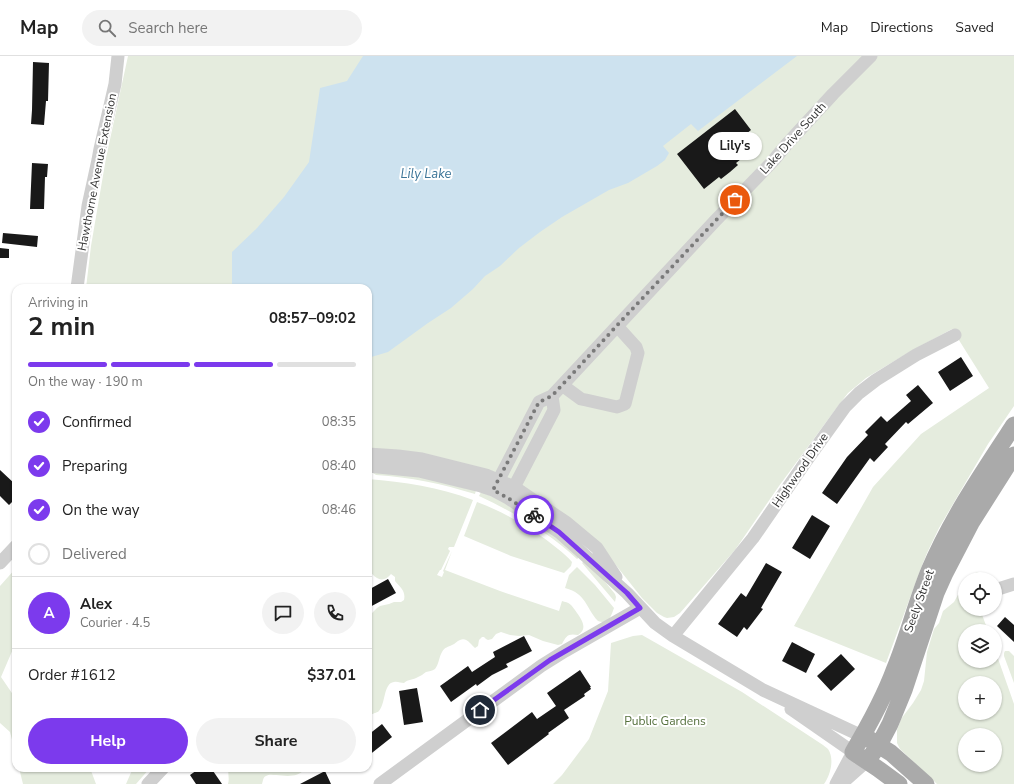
<!DOCTYPE html>
<html lang="en">
<head>
<meta charset="utf-8">
<style>
  :root { --surface:#fff; --page:#f2f2f2; --text:#222; --muted:#767676; --line:#e0e0e0; --accent:#7c3aed }
  body { margin:0; font-family:"Nunito Sans",sans-serif; background:var(--page); color:var(--text); height:100vh; display:flex; flex-direction:column; font-size:15px; white-space:nowrap }
  * { box-sizing:border-box; margin:0 }
  p { font-size:13px; color:var(--muted) }
  .icon { flex:none; width:22px; height:22px; fill:none; stroke:currentColor; stroke-width:2; stroke-linecap:round; stroke-linejoin:round }
  .map { position:relative; flex:1; overflow:hidden }
  .drawer { position:absolute; left:12px; top:228px; width:360px; height:488px; display:flex; flex-direction:column; background:var(--surface); border-radius:12px; box-shadow:0 1px 3px #0004 }
  .drawer>* { flex:none }
  .buttons { position:absolute; left:958px; top:516px; display:grid; gap:8px }
  .buttons a { display:grid; place-items:center; width:44px; height:44px; border-radius:50%; background:var(--surface); box-shadow:0 1px 3px #0004; font-size:20px }
  .pin { position:absolute; display:grid; place-items:center; width:34px; height:34px; color:#fff; margin:-17px; border:2px solid #fff; border-radius:50%; box-shadow:0 1px 4px #0007 }
  .courier { position:absolute; display:grid; place-items:center; width:40px; height:40px; margin:-20px; border:3px solid #7c3aed; border-radius:50%; background:#fff; color:#222; box-shadow:0 1px 5px #0007 }
  .bubble { position:absolute; height:28px; border-radius:14px; background:var(--surface); box-shadow:0 1px 3px #0004; font-size:13px; font-weight:700; line-height:28px; text-align:center }
  .overview em { font-style:normal; font-weight:700 }
  .overview div { display:flex; flex-direction:column-reverse }
  .overview { display:flex; align-items:center; justify-content:space-between; height:68px; padding:0 16px }
  h1 { font-size:26px; font-weight:700; line-height:30px }
  .bar { display:grid; grid-template-columns:repeat(4,1fr); gap:6px 4px; align-content:center; height:48px; padding:0 16px }
  .bar i { height:5px; border-radius:3px; background:var(--line) }
  .bar .on { background:var(--accent) }
  .bar p { grid-column:span 4 }
  .line { display:flex; align-items:center; gap:10px; padding:0 16px; border-top:1px solid var(--line) }
  .line div { flex:1 }
  .round { display:grid; place-items:center; flex:none; width:42px; height:42px; border-radius:21px; background:var(--page) }
  ol { padding:0 16px; list-style:none }
  li { display:flex; align-items:center; gap:12px; height:44px }
  li p { margin-inline-start:auto }
  li .icon { padding:4px; border-radius:50%; background:var(--accent); color:#fff; stroke-width:4 }
  li:last-child { color:var(--muted) }
  li i { width:22px; height:22px; border:2px solid var(--line); border-radius:50% }
  .cta { display:flex; gap:8px; margin-top:auto; padding:8px 16px }
  .cta a { flex:1; height:46px; border-radius:24px; background:var(--accent); color:#fff; font-size:16px; font-weight:700; line-height:46px; text-align:center }
  .cta a+a { background:var(--page); color:var(--text) }
  header { display:flex; align-items:center; gap:24px; box-sizing:border-box; height:56px; padding:0 20px; background:var(--surface); border-bottom:1px solid var(--line) }
  header strong { font-size:19px }
  nav { display:flex; gap:22px; margin-inline-start:auto; font-size:14px }
  .search { width:280px; height:36px; background:var(--page); display:flex; align-items:center; gap:10px; box-sizing:border-box; padding:0 14px; border-radius:22px; color:var(--muted); font-size:15px }
  .map>svg:first-child { display:block }
  .green { fill:#e5ecde; fill-rule:evenodd }
  .water { fill:#cde2ef }
  .building { fill:#191919 }
  .lines { fill:none; stroke-linecap:round; stroke-linejoin:round }
  .minor { stroke:#cfcfcf; stroke-width:13 }
  .major { stroke:#aaa; stroke-width:17 }
  .done { stroke:#7a7a7a; stroke-width:4; stroke-dasharray:0 7.2 }
  .route { stroke:#7c3aed; stroke-width:5 }
  .labels { text-anchor:middle; dominant-baseline:central; stroke-width:4; stroke-linejoin:round; paint-order:stroke }
  .street-label { font-size:12px; fill:#323232; stroke:#fff }
  .park-label { font-size:12px; fill:#55703d; stroke:#fff }
  .water-label { font-size:13px; font-style:italic; fill:#3c7598; stroke:#fff }
</style>
</head>
<body>
<header>
<strong>Map</strong>
<div class="search"><svg class="icon" aria-label="search" viewBox="0 0 24 24"><circle cx="10" cy="10" r="6"/><path d="M15 15l6 6"/></svg>Search here</div>
<nav><a>Map</a><a>Directions</a><a>Saved</a></nav>
</header>
<div class="map">
<svg width="1014" height="728" viewBox="0 0 1014 728">
  <rect width="100%" height="100%" fill="#fff"/>
  <!-- green -->
  <path class="green" d="M128 0H1014V350L988 388 939 472 927 497 921 512 886 607 794 570 873 431 921 378 989 332 952 273 911 295 866 322 848 337 835 354 779 430 735 494 680 557 674 561 667 562 664 561 657 557 642 542 611 503 565 460 368 394V232H86L91 190 106 102Z
    M393 415 476 434 475 438C442 428 410 421 376 419L373 417Z
    M368 423C404 426 439 431 473 444L454 491H449L448 493 450 495 441 514H440L437 519 442 521 444 516 443 515 452 495 445 514 500 535 559 555 562 545C565 546 568 546 571 549 573 551 575 554 577 557 582 564 588 573 578 579 568 577 566 580 562 588L558 589 543 585 529 579 519 580 510 579 501 576 496 578 492 583 488 584 486 583 484 581H482L479 584 478 590 475 592C471 589 467 581 460 584 457 585 455 588 452 589 448 591 445 591 442 596 439 601 439 608 435 613 432 615 429 615 426 616 423 618 421 620 418 621 413 624 408 623 404 627 401 627 397 625 394 626 383 627 386 649 378 656 377 656 373 658 372 658L368 656V558H371L377 552 380 550 389 548 394 546H401L404 544C406 535 400 531 395 525V521L391 518C382 529 374 521 368 513Z
    M481 436 499 443 526 458 581 500 577 503C548 476 515 457 479 440Z
    M477 446C506 457 534 473 558 493 563 497 568 501 572 506L571 510 564 517 511 500 464 480Z
    M585 504 601 521 615 538 616 541 615 546 582 507Z
    M577 511 595 529 614 552C611 560 609 569 598 565 585 551 587 538 565 532L569 519Z
    M16 512V586L1 621 16 643V699L10 676 0 667V530Z
    M977 516 983 519 980 523H967L969 520Z
    M965 526V553H980L988 575H965V605H995V594L1014 648V728H937L900 693 897 687V674L901 663 913 647 921 634 924 625 927 596 934 573 939 567 943 555 954 546ZM965 627H995V657H965ZM965 679H995V709H965Z
    M642 579 742 636 823 689C824 690 826 691 828 693 835 703 830 720 824 728H553L562 719 589 683 608 635 611 587 633 580Z
    M1005 595H1009L1014 600V627L1004 600V597Z
    M19 712H90L96 728H23Z
    M133 712H150L136 728H126Z
    M229 712H304V713C299 722 285 720 276 719 273 719 269 718 266 720 263 721 263 725 262 728H228C230 721 227 718 229 712Z"/>
  <!-- water -->
  <path class="water" d="M363 0H797L698 75 691 68 663 90 669 97 665 104 657 110 628 127 609 134 562 161 540 176 519 192 500 210 485 220 473 233 451 252 428 267 388 296 368 302V232H232V196L257 172 284 141 309 106 320 32 347 25Z"/>
  <!-- building -->
  <path class="building" d="M33 6 49 7 48 45H46L44 69 31 68 32 54Z
    M735 53 751 74 741 82 751 95 736 107 738 109 730 116 721 123 719 121 704 133 677 98Z
    M32 107 48 108 47 121H45L44 153H30Z
    M3 177 38 180 37 191 2 187Z
    M0 192 9 193V202H0Z
    M961 301 973 320 950 335 938 316Z
    M918 329 933 347 908 368 906 366 885 388 888 391 874 406 870 402 837 448 822 437 847 401 868 379 865 376 881 360 887 366 911 345 906 339Z
    M0 414 16 429V442L9 449 0 440Z
    M812 459 830 470 810 503 792 492Z
    M766 507 782 516 761 552 763 553 747 574 744 571 737 581 718 568 741 537 746 541Z
    M388 523 396 537 368 552V534Z
    M1005 561 1014 569V586L997 570Z
    M524 580 532 595 506 608 508 611 492 619 477 630 476 628 451 646 440 630 468 610 472 616 495 601 493 596Z
    M792 586 815 598 806 617 782 605Z
    M841 598 855 613 831 635 817 620Z
    M580 614 591 631H590L591 633 584 638 585 640 564 654 569 662 548 677 549 678 508 709 491 687 532 656 537 663 556 650 547 637Z
    M417 632 423 666 404 669 399 635Z
    M382 668 392 681 368 700V679Z
    M200 712H211L222 728H196L190 719Z
    M325 715 331 728H300Z"/>
  <g class="lines">
    <!-- minor -->
    <path class="minor" d="M77 232 88 150 98 104 100 93 115 28 118 0
      M562 329 581 343 586 344 617 351 625 348 638 297 636 291 617 270
      M552 340 715 165 773 105 787 88 833 38 871 0
      M368 398 398 400 422 403 486 419 514 431 567 467 597 492 616 521
      M368 410 419 415 481 430 493 434 508 442 559 476 627 537 655 567 673 580 763 634 862 680
      M495 431 539 346 552 340 554 354 510 439
      M0 507 16 490
      M995 534 1014 528
      M673 580 753 482 809 401 845 351 859 337 876 324 916 299 955 279
      M791 653 853 696 836 728
      M148 728 163 712
      M380 728 541 610 565 595 640 552
      M841 728 867 705"/>
    <!-- major -->
    <path class="major" d="M869 683 891 697 926 728
      M867 705 879 689 890 668 904 634 936 537 945 517 971 467 1014 399
      M899 728 877 712 853 696C869 669 884 642 895 612 908 580 916 547 929 515 951 463 983 416 1014 369"/>
  </g>
  <g class="lines">
    <!-- done -->
    <path class="done" d="M534 459 508 442 493 434 539 346 552 340 623 263 735 144"/>
    <!-- route -->
    <path class="route" d="M480 654 550 604 640 552 627 537 559 476 534 459"/>
  </g>
  <g class="labels">
    <!-- street labels -->
    <g class="street-label">
      <text transform="translate(793 82) rotate(-48)">Lake Drive South</text>
      <text transform="translate(97 116) rotate(-79)">Hawthorne Avenue Extension</text>
      <text transform="translate(800 414) rotate(-55)">Highwood Drive</text>
      <text transform="translate(919 545) rotate(-70)">Seely Street</text>
    </g>
    <!-- park labels -->
    <g class="park-label">
      <text x="665" y="665">Public Gardens</text>
    </g>
    <!-- water labels -->
    <g class="water-label">
      <text x="426" y="118">Lily Lake</text>
    </g>
  </g>
</svg>
<div class="buttons">
<a><svg class="icon" aria-label="locate" viewBox="0 0 24 24"><circle cx="12" cy="12" r="6"/><path d="M12 2v4M12 18v4M2 12h4M18 12h4"/></svg></a>
<a><svg class="icon" aria-label="layers" viewBox="0 0 24 24"><path d="M12 4l9 5-9 5-9-5zM3 14l9 5 9-5"/></svg></a>
<a>+</a>
<a>−</a>
</div>
<div class="pin" style="left:735px;top:144px;background:#ea580c"><svg class="icon" aria-label="bag" viewBox="0 0 24 24"><path d="M5 8h14l-1 12H6zM9 8a3 3 0 0 1 6 0"/></svg></div>
<div class="pin" style="left:480px;top:654px;background:#1f2937"><svg class="icon" aria-label="home" viewBox="0 0 24 24"><path d="M3 11l9-7 9 7M6 9v11h12V9"/></svg></div>
<div class="courier" style="left:534px;top:459px"><svg class="icon" aria-label="bike" viewBox="0 0 24 24"><circle cx="6" cy="16" r="4"/><circle cx="18" cy="16" r="4"/><path d="M6 16l4-8h5l3 8M10 8l3 8H6M13 5h3"/></svg></div>
<div class="bubble" style="left:708px;top:76px;width:54px">Lily's</div>
<section class="drawer">
<div class="overview"><div><h1>2 min</h1><p>Arriving in</p></div><em>08:57–09:02</em></div>
<div class="bar"><i class="on"></i><i class="on"></i><i class="on"></i><i></i><p>On the way · 190 m</p></div>
<ol>
<li><svg class="icon" aria-label="check" viewBox="0 0 24 24"><path d="M5 12l5 5 9-10"/></svg>Confirmed<p>08:35</p></li>
<li><svg class="icon" aria-label="check" viewBox="0 0 24 24"><path d="M5 12l5 5 9-10"/></svg>Preparing<p>08:40</p></li>
<li><svg class="icon" aria-label="check" viewBox="0 0 24 24"><path d="M5 12l5 5 9-10"/></svg>On the way<p>08:46</p></li>
<li><i></i>Delivered</li>
</ol>
<div class="line" style="height:72px"><b class="round" style="background:var(--accent);color:#fff">A</b><div><b>Alex</b><p>Courier · 4.5</p></div><a class="round"><svg class="icon" aria-label="chat" viewBox="0 0 24 24"><path d="M4 5h16v11H9l-5 4z"/></svg></a><a class="round"><svg class="icon" aria-label="phone" viewBox="0 0 24 24"><path d="M5 4h4l2 5-3 2q2 4 5 5l2-3 5 2v4C11 20 4 13 5 4z"/></svg></a></div>
<div class="line" style="height:52px"><div>Order #1612</div><b>$37.01</b></div>
<div class="cta"><a>Help</a><a>Share</a></div>
</section>
</div>
</body>
</html>
